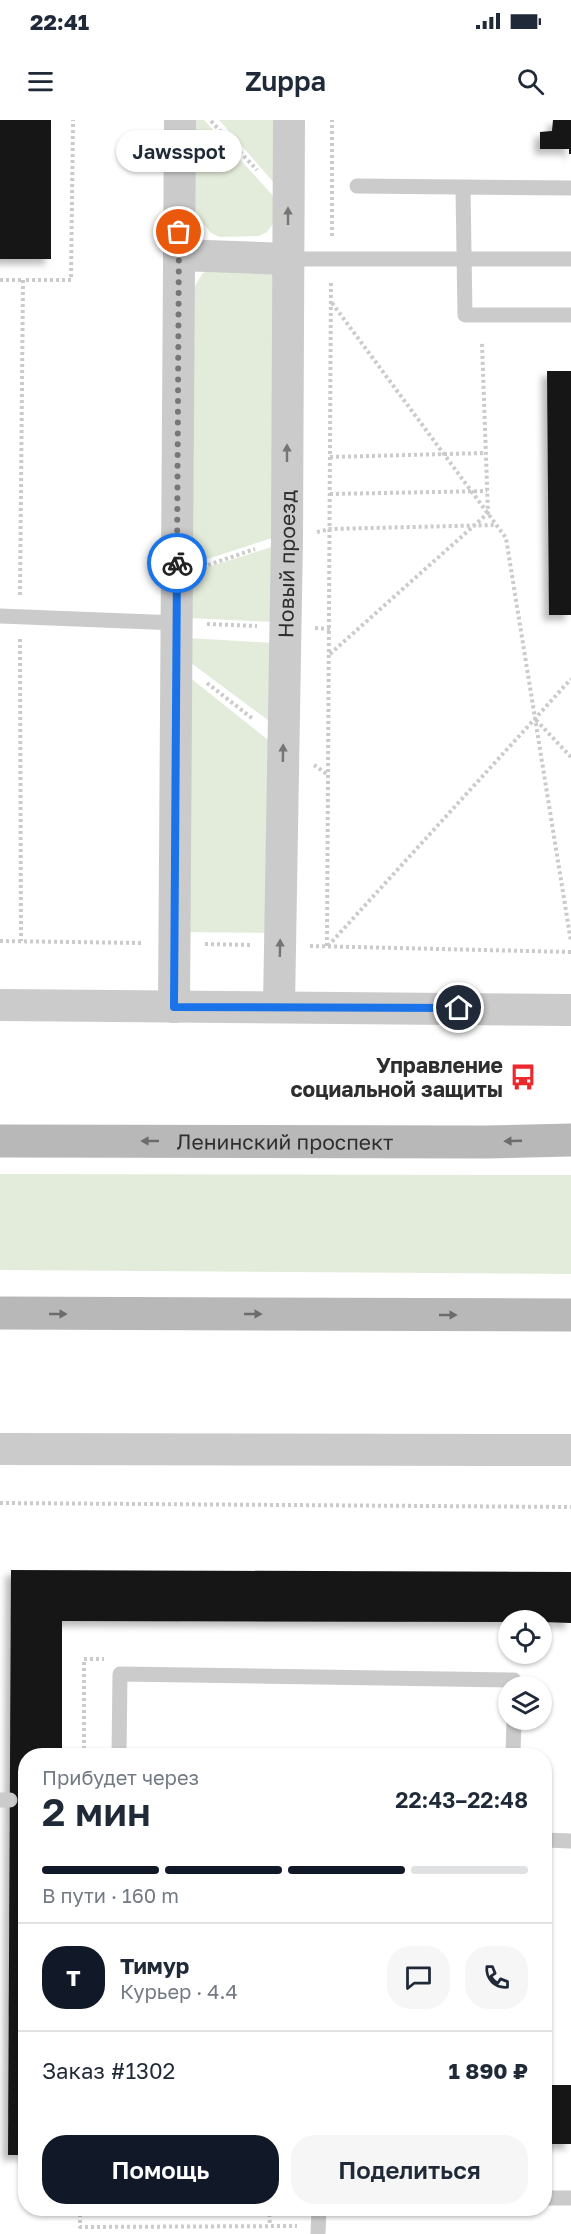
<!DOCTYPE html>
<html lang="ru">
<head>
<meta charset="utf-8">
<style>
  :root { --surface:#fff; --page:#f6f6f7; --text:#1f2937; --muted:#747a83; --line:#e0e1e3; --accent:#111827 }
  body { margin:0; font-family:"Golos Text",sans-serif; background:var(--page); color:var(--text); height:100vh; display:flex; flex-direction:column; font-size:22px; white-space:nowrap }
  * { box-sizing:border-box; margin:0 }
  p { font-size:20px; color:var(--muted) }
  .icon { flex:none; width:33px; height:33px; fill:none; stroke:currentColor; stroke-width:2; stroke-linecap:round; stroke-linejoin:round }
  .map { position:relative; flex:1; overflow:hidden }
  .drawer { position:absolute; left:18px; top:1628px; width:534px; height:468px; display:flex; flex-direction:column; background:var(--surface); border-radius:24px; box-shadow:0 2px 4px #0004 }
  .drawer>* { flex:none }
  .controls { position:absolute; left:498px; top:1490px; display:grid; gap:12px }
  .controls a { display:grid; place-items:center; width:54px; height:54px; border-radius:50%; background:var(--surface); box-shadow:0 2px 4px #0004; font-size:30px }
  .pin { position:absolute; display:grid; place-items:center; width:51px; height:51px; color:#fff; margin:-26px; border:3px solid #fff; border-radius:50%; box-shadow:0 2px 6px #0007 }
  .courier { position:absolute; display:grid; place-items:center; width:60px; height:60px; margin:-30px; border:4px solid #1a73e8; border-radius:50%; background:#fff; color:#222; box-shadow:0 2px 8px #0007 }
  .bubble { position:absolute; height:42px; border-radius:21px; background:var(--surface); box-shadow:0 2px 4px #0004; font-size:20px; font-weight:600; line-height:42px; text-align:center }
  .head em { font-style:normal; font-weight:600 }
  .head div { display:flex; flex-direction:column-reverse }
  .head { display:flex; align-items:center; justify-content:space-between; height:102px; padding:0 24px }
  h1 { font-size:39px; font-weight:600; line-height:45px }
  .bar { display:grid; grid-template-columns:repeat(4,1fr); gap:9px 6px; align-content:center; height:72px; padding:0 24px }
  .bar i { height:8px; border-radius:4px; background:var(--line) }
  .bar .active { background:var(--accent) }
  .bar p { grid-column:span 4 }
  .line { display:flex; align-items:center; gap:15px; padding:0 24px; border-top:2px solid var(--line) }
  .line div { flex:1 }
  .round { display:grid; place-items:center; flex:none; width:63px; height:63px; border-radius:24px; background:var(--page) }
  .action { display:flex; gap:12px; margin-top:auto; padding:12px 24px }
  .action a { flex:1; height:69px; border-radius:24px; background:var(--accent); color:#fff; font-size:24px; font-weight:600; line-height:69px; text-align:center }
  .action a+a { background:var(--page); color:var(--text) }
  .status { display:flex; justify-content:space-between; align-items:center; height:42px; padding:0 30px; background:var(--surface); direction:ltr }
  .status svg { height:16px; fill:currentColor }
  header { display:flex; justify-content:space-between; align-items:center; height:78px; padding:0 24px; background:var(--surface); font-size:27px; font-weight:600 }
  .map>svg:first-child { display:block }
  .green { fill:#e3ecda }
  .building { fill:#151515; filter:url(#shadow) }
  .lines { fill:none; stroke-linecap:round; stroke-linejoin:round }
  .path { stroke:#cbcbcb; stroke-width:4; stroke-dasharray:3 3; stroke-linecap:butt }
  .lane { stroke:#cbcbcb; stroke-width:15 }
  .street { stroke:#cbcbcb; stroke-width:32 }
  .secondary { stroke:#b8b8b8; stroke-width:33 }
  .oneway { fill:#757575 }
  .oneway2 { fill:#6c6c6c }
  .done { stroke:#777; stroke-width:6; stroke-dasharray:0 10.8 }
  .route { stroke:#1a73e8; stroke-width:8 }
  .labels { text-anchor:middle; dominant-baseline:central; stroke-width:6; stroke-linejoin:round; paint-order:stroke }
  .street-label { font-size:21px; fill:#2e2e2e; stroke:#fff }
  .poi-label { font-size:21px; font-weight:bold; fill:#2e2e2e; stroke:#fff; text-anchor:end }
</style>
</head>
<body>
<div class="status"><b>22:41</b><svg viewBox="0 0 49 12"><path d="M0 12V9h3v3zM5 12V6h3v6zM10 12V3h3v9zM15 12V0h3v12zM26 1h20v11H26zM47 4h2v5h-2z"/></svg></div>
<header><svg class="icon" aria-label="menu" viewBox="0 0 24 24"><path d="M4 6h16M4 12h16M4 18h16"/></svg>Zuppa<svg class="icon" aria-label="search" viewBox="0 0 24 24"><circle cx="10" cy="10" r="6"/><path d="M15 15l6 6"/></svg></header>
<div class="map">
<svg width="571" height="2114" viewBox="0 0 571 2114">
  <defs>
    <filter id="shadow"><feDropShadow dx="-5.5" dy="5.5" stdDeviation="3" flood-color="#0004"/></filter>
  </defs>
  <rect width="100%" height="100%" fill="#fff"/>
  <!-- green -->
  <path class="green" d="M190 0H204L276 79 273 104 267 112 259 116 219 117 211 113 193 91Z
    M219 0H275V64Z
    M264 146 274 154 275 417 189 445 193 169 202 154 208 150Z
    M275 426 273 502 189 498V453Z
    M188 518 274 523 272 603 187 540Z
    M184 553 272 623 271 813 184 812Z
    M0 1054 571 1055V1154L0 1150Z"/>
  <!-- building -->
  <path class="building" d="M0 0H51V139H0Z
    M553 0H571V34H569V29H540V12L552 11Z
    M547 251H571V495H549Z
    M11 1450 571 1452V1503L542 1502V1500H508V1502L62 1501V1635H26V2035H8Z
    M544 1965H571V2024H544Z"/>
  <g class="lines">
    <!-- path -->
    <path class="path" d="M211 1 257 50
      M332 116V0
      M0 160H23
      M332 183 506 418 571 822
      M330 337 486 333
      M330 374 487 371
      M317 412 330 409 496 405
      M208 445 255 429
      M20 475 23 160H71L73 0
      M207 504 257 506
      M315 508 330 509
      M20 519 21 821
      M330 534 488 393 482 223
      M207 563 253 599
      M536 600 571 637
      M314 645 328 655
      M0 821 143 823
      M205 824 251 825
      M310 826 571 832
      M327 826 331 160
      M328 826 571 559
      M0 1383 571 1387
      M84 1635V1539H104
      M80 2088V2107L297 2106
      M269 2088 270 2106"/>
    <!-- lane -->
    <path class="lane" d="M357 66 571 68
      M463 68 465 195H571
      M287 139H571
      M0 496 177 503
      M119 1635 120 1554 514 1560V1566
      M513 1635 514 1599
      M0 1680H10
      M544 1720 571 1721
      M544 2078H571
      M318 2114 319 2088"/>
    <!-- street -->
    <g class="street">
      <path d="M179 135 287 139"/>
      <path d="M0 885 571 890"/>
      <path id="s1" d="M279 886 287 418 289 0"/>
      <path d="M174 887 180 0"/>
      <path d="M0 1329 571 1330"/>
    </g>
    <!-- secondary -->
    <g class="secondary">
      <path id="s2" d="M0 1021 486 1022 571 1020"/>
      <path d="M0 1193 571 1195"/>
    </g>
  </g>
  <!-- one-way arrows -->
  <defs><path id="oneway-solid" d="M-6-.8H1V-3.2L6.5 0L1 3.2V.8H-6Z" transform="scale(1.5)"/></defs>
  <g class="oneway">
    <use href="#oneway-solid" transform="translate(288 96) rotate(-90)"/>
    <use href="#oneway-solid" transform="translate(287 333) rotate(-90)"/>
    <use href="#oneway-solid" transform="translate(283 633) rotate(-89)"/>
    <use href="#oneway-solid" transform="translate(280 828) rotate(-89)"/>
  </g>
  <g class="oneway2">
    <use href="#oneway-solid" transform="translate(150 1021) rotate(-180)"/>
    <use href="#oneway-solid" transform="translate(513 1021) rotate(178)"/>
    <use href="#oneway-solid" transform="translate(58 1194)"/>
    <use href="#oneway-solid" transform="translate(253 1194)"/>
    <use href="#oneway-solid" transform="translate(448 1195)"/>
  </g>
  <g class="lines">
    <!-- done -->
    <path class="done" d="M177 443 179 112"/>
    <!-- route -->
    <path class="route" d="M177 443 174 887 459 888"/>
  </g>
  <!-- icons -->
  <defs>
    <g id="bus-bare" transform="scale(2.07)"><path d="M-5-6H5V4H4V6H2V4H-2V6H-4V4H-5ZM-3.5-4V0h7V-4ZM-3.5 1.2v1.5H-2V1.2ZM2 1.2v1.5H3.5V1.2Z" fill="#ed272e" stroke="#fff" stroke-width="2.5" paint-order="stroke"/></g>
  </defs>
  <g fill-rule="evenodd">
    <use href="#bus-bare" x="523" y="957"/>
  </g>
  <g class="labels">
    <!-- street labels -->
    <g class="street-label">
      <text stroke="none"><textPath href="#s1" startOffset="442">Новый проезд</textPath></text>
      <text stroke="none"><textPath href="#s2" startOffset="285">Ленинский проспект</textPath></text>
    </g>
    <!-- poi labels -->
    <g class="poi-label">
      <text x="503" y="945">Управление<tspan x="503" dy="24">социальной защиты</tspan></text>
    </g>
  </g>
</svg>
<div class="controls">
<a><svg class="icon" aria-label="locate" viewBox="0 0 24 24"><circle cx="12" cy="12" r="6"/><path d="M12 2v4M12 18v4M2 12h4M18 12h4"/></svg></a>
<a><svg class="icon" aria-label="layers" viewBox="0 0 24 24"><path d="M12 4l9 5-9 5-9-5zM3 14l9 5 9-5"/></svg></a>
</div>
<div class="pin" style="left:179px;top:112px;background:#ea580c"><svg class="icon" aria-label="bag" viewBox="0 0 24 24"><path d="M5 8h14l-1 12H6zM9 8a3 3 0 0 1 6 0"/></svg></div>
<div class="pin" style="left:459px;top:888px;background:#1f2937"><svg class="icon" aria-label="home" viewBox="0 0 24 24"><path d="M3 11l9-7 9 7M6 9v11h12V9"/></svg></div>
<div class="courier" style="left:177px;top:443px"><svg class="icon" aria-label="bike" viewBox="0 0 24 24"><circle cx="6" cy="16" r="4"/><circle cx="18" cy="16" r="4"/><path d="M6 16l4-8h5l3 8M10 8l3 8H6M13 5h3"/></svg></div>
<div class="bubble" style="left:116px;top:10px;width:126px">Jawsspot</div>
<section class="drawer">
<div class="head"><div><h1>2 мин</h1><p>Прибудет через</p></div><em>22:43–22:48</em></div>
<div class="bar"><i class="active"></i><i class="active"></i><i class="active"></i><i></i><p>В пути · 160 m</p></div>
<div class="line" style="height:108px"><b class="round" style="background:var(--accent);color:#fff">Т</b><div><b>Тимур</b><p>Курьер · 4.4</p></div><a class="round"><svg class="icon" aria-label="chat" viewBox="0 0 24 24"><path d="M4 5h16v11H9l-5 4z"/></svg></a><a class="round"><svg class="icon" aria-label="phone" viewBox="0 0 24 24"><path d="M5 4h4l2 5-3 2q2 4 5 5l2-3 5 2v4C11 20 4 13 5 4z"/></svg></a></div>
<div class="line" style="height:78px"><div>Заказ #1302</div><b>1 890 ₽</b></div>
<div class="action"><a>Помощь</a><a>Поделиться</a></div>
</section>
</div>
</body>
</html>
